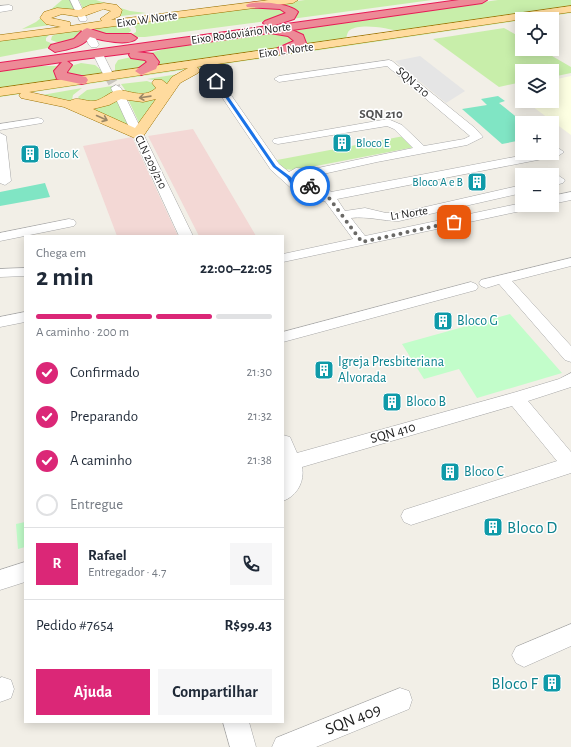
<!DOCTYPE html>
<html lang="pt">
<head>
<meta charset="utf-8">
<style>
  :root { --surface:#fff; --page:#f6f6f7; --text:#1f2937; --muted:#747a83; --line:#e0e1e3; --accent:#db2777 }
  body { margin:0; font-family:"Alegreya Sans",sans-serif; background:var(--page); color:var(--text); height:100vh; display:flex; flex-direction:column; font-size:15px; white-space:nowrap }
  * { box-sizing:border-box; margin:0 }
  p { font-size:13px; color:var(--muted) }
  .icon { flex:none; width:22px; height:22px; fill:none; stroke:currentColor; stroke-width:2; stroke-linecap:round; stroke-linejoin:round }
  .map { position:relative; flex:1; overflow:hidden }
  .sheet { position:absolute; left:24px; top:235px; width:260px; height:488px; display:flex; flex-direction:column; background:var(--surface); border-radius:0px; box-shadow:0 2px 10px #0003 }
  .sheet>* { flex:none }
  .buttons { position:absolute; left:515px; top:12px; display:grid; gap:8px }
  .buttons a { display:grid; place-items:center; width:44px; height:44px; border-radius:0px; background:var(--surface); box-shadow:0 2px 10px #0003; font-size:20px }
  .pin { position:absolute; display:grid; place-items:center; width:34px; height:34px; color:#fff; margin:-17px; border-radius:8px; box-shadow:0 2px 6px #0006 }
  .courier { position:absolute; display:grid; place-items:center; width:40px; height:40px; margin:-20px; border:3px solid #1a73e8; border-radius:50%; background:#fff; color:#222; box-shadow:0 1px 5px #0007 }
  .summary em { font-style:normal; font-weight:700 }
  .summary div { display:flex; flex-direction:column-reverse }
  .summary { display:flex; align-items:center; justify-content:space-between; height:68px; padding:0 12px }
  h1 { font-size:26px; font-weight:700; line-height:30px }
  .bar { display:grid; grid-template-columns:repeat(4,1fr); gap:6px 4px; align-content:center; height:48px; padding:0 12px }
  .bar i { height:5px; border-radius:3px; background:var(--line) }
  .bar .on { background:var(--accent) }
  .bar p { grid-column:span 4 }
  .line { display:flex; align-items:center; gap:10px; padding:0 12px; border-top:1px solid var(--line) }
  .line div { flex:1 }
  .round { display:grid; place-items:center; flex:none; width:42px; height:42px; border-radius:0px; background:var(--page) }
  ol { padding:0 12px; list-style:none }
  li { display:flex; align-items:center; gap:12px; height:44px }
  li p { margin-inline-start:auto }
  li .icon { padding:4px; border-radius:50%; background:var(--accent); color:#fff; stroke-width:4 }
  li:last-child { color:var(--muted) }
  li i { width:22px; height:22px; border:2px solid var(--line); border-radius:50% }
  .button { display:flex; gap:8px; margin-top:auto; padding:8px 12px }
  .button a { flex:1; height:46px; border-radius:0px; background:var(--accent); color:#fff; font-size:16px; font-weight:700; line-height:46px; text-align:center }
  .button a+a { background:var(--page); color:var(--text) }
  .map>svg:first-child { display:block }
  .commercial { fill:#f3d8d5 }
  .education { fill:#fdffe2 }
  .grass { fill:#c8eeaa }
  .park { fill:#c2fdca }
  .pitch { fill:#80e5c4 }
  .parking { fill:#e5e5e5 }
  .lines { fill:none; stroke-linecap:round; stroke-linejoin:round }
  .minor-tunnel { stroke:#c8c6bf; stroke-width:10; stroke-dasharray:10 4.5; stroke-linecap:butt }
  .minor-casing { stroke:#a8a8a8; stroke-width:1 }
  .major-casing { stroke:#9d7200; stroke-width:1 }
  .highway-casing { stroke:#e71c56; stroke-width:2 }
  .minor { fill:#fff; fill-rule:evenodd }
  .major { fill:#ffdb9e; fill-rule:evenodd }
  .highway { fill:#ed8a97; fill-rule:evenodd }
  .oneway { stroke:#9b8766 }
  .route { fill:#1a73e8 }
  .done { stroke:#6a6966; stroke-width:4; stroke-dasharray:0 7.2 }
  .labels { text-anchor:middle; dominant-baseline:central; stroke-width:3; stroke-linejoin:round; paint-order:stroke }
  .far-street-label { font-size:12px; fill:#212121; stroke:#fff }
  .far-culture-label { font-size:12px; fill:#0d838f; stroke:#fff; text-anchor:start }
  .far-neighbourhood-label { font-size:13px; font-weight:bold; fill:#545454; stroke:#fff }
  .culture-label { font-size:14px; fill:#0d838f; stroke:#fff; text-anchor:start }
  .street-label { font-size:14px; fill:#212121; stroke:#fff }
  .near-culture-label { font-size:17px; fill:#0d838f; stroke:#fff; text-anchor:start }
  .near-street-label { font-size:17px; fill:#212121; stroke:#fff }
</style>
</head>
<body>
<div class="map">
<svg width="571" height="747" viewBox="0 0 571 747">
  <rect width="100%" height="100%" fill="#f2efe7"/>
  <!-- commercial -->
  <path class="commercial" d="M193 129 256 236H199L148 136Z
    M132 137 178 236H117L83 146Z"/>
  <!-- education -->
  <path class="education" d="M571 76V135L525 101H552V80Z"/>
  <!-- grass -->
  <path class="grass" d="M62 0H71L77 12 44 16 57 24 22 29 36 22Z
    M79 0H96L130 11 146 13 113 17V6L84 11Z
    M305 0H432L291 19 296 11C291 5 283 5 275 4Z
    M498 0H571V8L400 32C389 28 360 23 350 30 347 32 347 36 346 39L298 48 303 44 281 30Z
    M267 6H275L289 11 282 19 145 37H128L136 32V29L134 26 127 24Z
    M571 11V13L0 97V94Z
    M119 25 128 27 131 30 130 32C120 39 102 36 93 28Z
    M504 28 522 38V49H540L571 67V73L552 77V71H522V82L499 87 433 39Z
    M85 29 84 37 62 44 51 40 52 36 59 33Z
    M269 33H278L296 39 290 46 152 67 144 55 171 47Z
    M50 34 46 38V41L58 46 0 57V40Z
    M136 56 149 60 146 67 115 73V65L118 60Z
    M81 63 95 65 106 74 83 77 67 76 64 70 71 66Z
    M35 66H62L69 80 0 90V70Z
    M185 73 141 127 127 97 155 96 160 81 147 79Z
    M147 81 158 85 152 94H128L121 84Z
    M112 86 114 95 100 103 80 100 78 97 87 90Z
    M82 88 73 95 72 100 77 104 117 99 132 129 68 100 42 95Z
    M404 136 415 147 295 170 283 169 277 160Z"/>
  <!-- park -->
  <path class="park" d="M510 314 562 373 477 398 459 369 424 379 402 344Z
    M25 522V547L18 549 16 524Z"/>
  <!-- pitch -->
  <path class="pitch" d="M498 96 505 101 499 103 524 123H522V140L502 144 462 109 487 105 481 99Z
    M45 183 50 197 0 206V192Z"/>
  <!-- parking -->
  <path class="parking" d="M420 56 465 91 446 103 395 61Z"/>
  <g class="lines">
    <!-- minor-tunnel -->
    <path class="minor-tunnel" d="M108 74 116 88"/>
    <!-- minor casing -->
    <g class="minor-casing">
      <path id="minor" d="M70 0H78L87 19 86 21H80Z
        M9 5 12 6V10L0 12V6Z
        M86 26 91 29 99 45 97 47H91L89 45 81 29Z
        M99 53 104 56 113 74 112 76H104L94 56Z
        M389 60 392 61 475 128 483 137 467 145 377 162 323 174V182L331 192 535 153H552V150L558 148 564 152 558 156 337 199 345 211 365 208 386 213H399L522 185V193L399 221C382 221 368 216 351 218L365 236 522 203V205H537L530 209 283 262V254L353 239 325 201H318L317 198 320 195 315 188 304 191 291 188 271 170 211 81 222 75H230L231 77 222 82 279 164 289 172 296 168 313 169 413 148 394 129 387 126 278 144 274 143 272 141 274 139 388 119 402 125 424 146 464 139 470 136 387 66 279 82 274 79 279 76ZM299 176H307L312 179C306 184 301 184 295 179Z
        M116 85 121 88 193 236H179L111 88Z
        M38 118 42 119 44 121 42 123 0 130V124Z
        M0 133 6 136 11 181 5 185 0 183Z
        M559 176 565 180 563 183 552 186V178Z
        M571 192V200L552 204V196Z
        M69 219 74 220 76 223 74 226 0 241V233Z
        M571 258V266L512 281 571 346V362L565 360 499 284 486 288 481 286 479 283 481 280Z
        M25 268V276L0 277V269Z
        M471 282 476 284 478 287 476 290 283 342V332Z
        M25 312V322L0 327V317Z
        M571 373V387L528 401 571 452V473L411 525 404 522 401 516 404 510 557 461 512 406 302 467C305 481 297 496 283 501V435L290 437 297 453 516 392 559 379Z
        M25 562V582L0 590V570Z
        M571 624V646L524 667 516 663 512 655 516 647Z
        M2 677 11 680 14 689 11 698 0 702V678Z
        M400 688 409 691 412 700 409 709 316 747H272L276 738Z
        M223 722H249L256 747H230Z"/>
    </g>
    <!-- major casing -->
    <g class="major-casing">
      <path id="major" d="M269 0H298L293 3 0 41V35L61 27 46 24 40 18 44 12 57 8 79 10 90 5 104 3 117 5 122 10 120 16 111 20ZM104 9 111 11 100 19 102 21 70 26V22L51 18 62 14 81 17Z
        M571 6V12L197 67 200 70 198 73 180 83 142 138 137 139 64 107 21 98 19 95 21 93 0 96V88ZM188 68 172 77 167 84 162 80H154L152 83 156 88C145 98 133 92 120 90 111 90 103 100 94 101 86 102 77 96 70 101L29 92ZM121 99 143 102 156 99 135 128 93 109 109 105Z"/>
    </g>
    <!-- highway casing -->
    <g class="highway-casing">
      <path id="highway" d="M459 0H487L482 3 292 30 303 35 306 43 304 46 282 55 276 51 278 48 294 41 293 40 288 36 270 33 137 52 153 54 159 62 156 69 141 75 135 71 147 62 145 60 131 58 129 55 130 53 67 61 72 65 67 72V73L86 77 88 80 86 83 81 84 57 79 54 71 62 62 0 71V63L268 26 263 23 265 21 286 13 280 9 247 7 246 5C253 0 290 3 298 12L294 19 272 26Z
        M87 28 106 34H131L137 38C130 47 100 40 90 37 82 48 68 49 55 52L49 48 51 45 74 39 83 30Z"/>
    </g>
    <!-- minor -->
    <use href="#minor" class="minor"/>
    <!-- major -->
    <use href="#major" class="major"/>
    <!-- highway -->
    <use href="#highway" class="highway"/>
  </g>
  <!-- one-way arrows -->
  <defs><path id="oneway-shaft" d="M-6 0H5M1.5-3L5.5 0L1.5 3" fill="none" stroke-width="1.6" stroke-linecap="round" stroke-linejoin="round"/></defs>
  <g class="oneway">
    <use href="#oneway-shaft" transform="translate(145 97) rotate(172)"/>
    <use href="#oneway-shaft" transform="translate(102 118) rotate(24)"/>
  </g>
  <!-- route -->
  <path class="route" d="M217 80 276 166 291 177 295 183 310 185 312 187 292 186 287 178 273 167 214 81Z"/>
  <g class="lines">
    <!-- done -->
    <path class="done" d="M310 186 317 182 362 242 454 222"/>
  </g>
  <!-- icons -->
  <defs>
    <g id="building-square" transform="scale(1)"><rect x="-9" y="-9" width="18" height="18" rx="4" fill="#0f9aa8" stroke="#fff"/><path d="M-4-6H4V6H1V3H-1V6H-4ZM-2.5-4.3h1.7v1.8h-1.7ZM.8-4.3h1.7v1.8H.8ZM-2.5-1h1.7V.8h-1.7ZM.8-1h1.7V.8H.8Z" fill="#fff"/></g>
  </defs>
  <g fill-rule="evenodd">
    <use href="#building-square" x="342" y="143"/>
    <use href="#building-square" x="30" y="154"/>
    <use href="#building-square" x="477" y="182"/>
    <use href="#building-square" x="443" y="321"/>
    <use href="#building-square" x="324" y="370"/>
    <use href="#building-square" x="392" y="402"/>
    <use href="#building-square" x="450" y="472"/>
    <use href="#building-square" x="493" y="527"/>
    <use href="#building-square" x="552" y="683"/>
  </g>
  <g class="labels">
    <!-- far-street labels -->
    <g class="far-street-label">
      <text transform="translate(147 19) rotate(-8)">Eixo W Norte</text>
      <text transform="translate(241 33) rotate(-8)">Eixo Rodoviário Norte</text>
      <text transform="translate(286 50) rotate(-8)">Eixo L Norte</text>
      <text transform="translate(413 82) rotate(41)">SQN 210</text>
      <text transform="translate(151 162) rotate(64)">CLN 209/210</text>
      <text transform="translate(409 213) rotate(-9)">L1 Norte</text>
    </g>
    <!-- far-culture labels -->
    <g class="far-culture-label">
      <text x="356" y="143">Bloco E</text>
      <text x="44" y="154">Bloco K</text>
      <text x="463" y="182" text-anchor="end">Bloco A e B</text>
    </g>
    <!-- far-neighbourhood labels -->
    <g class="far-neighbourhood-label">
      <text x="381" y="114">SQN 210</text>
    </g>
    <!-- culture labels -->
    <g class="culture-label">
      <text x="457" y="321">Bloco G</text>
      <text x="338" y="362">Igreja Presbiteriana<tspan x="338" dy="16">Alvorada</tspan></text>
      <text x="406" y="402">Bloco B</text>
      <text x="464" y="472">Bloco C</text>
    </g>
    <!-- street labels -->
    <g class="street-label">
      <text transform="translate(393 433) rotate(-16)">SQN 410</text>
    </g>
    <!-- near-culture labels -->
    <g class="near-culture-label">
      <text x="507" y="527">Bloco D</text>
      <text x="538" y="683" text-anchor="end">Bloco F</text>
    </g>
    <!-- near-street labels -->
    <g class="near-street-label">
      <text transform="translate(353 719) rotate(-22)">SQN 409</text>
    </g>
  </g>
</svg>
<div class="buttons">
<a><svg class="icon" aria-label="locate" viewBox="0 0 24 24"><circle cx="12" cy="12" r="6"/><path d="M12 2v4M12 18v4M2 12h4M18 12h4"/></svg></a>
<a><svg class="icon" aria-label="layers" viewBox="0 0 24 24"><path d="M12 4l9 5-9 5-9-5zM3 14l9 5 9-5"/></svg></a>
<a>+</a>
<a>−</a>
</div>
<div class="pin" style="left:454px;top:222px;background:#ea580c"><svg class="icon" aria-label="bag" viewBox="0 0 24 24"><path d="M5 8h14l-1 12H6zM9 8a3 3 0 0 1 6 0"/></svg></div>
<div class="pin" style="left:216px;top:81px;background:#1f2937"><svg class="icon" aria-label="home" viewBox="0 0 24 24"><path d="M3 11l9-7 9 7M6 9v11h12V9"/></svg></div>
<div class="courier" style="left:310px;top:186px"><svg class="icon" aria-label="bike" viewBox="0 0 24 24"><circle cx="6" cy="16" r="4"/><circle cx="18" cy="16" r="4"/><path d="M6 16l4-8h5l3 8M10 8l3 8H6M13 5h3"/></svg></div>
<section class="sheet">
<div class="summary"><div><h1>2 min</h1><p>Chega em</p></div><em>22:00–22:05</em></div>
<div class="bar"><i class="on"></i><i class="on"></i><i class="on"></i><i></i><p>A caminho · 200 m</p></div>
<ol>
<li><svg class="icon" aria-label="check" viewBox="0 0 24 24"><path d="M5 12l5 5 9-10"/></svg>Confirmado<p>21:30</p></li>
<li><svg class="icon" aria-label="check" viewBox="0 0 24 24"><path d="M5 12l5 5 9-10"/></svg>Preparando<p>21:32</p></li>
<li><svg class="icon" aria-label="check" viewBox="0 0 24 24"><path d="M5 12l5 5 9-10"/></svg>A caminho<p>21:38</p></li>
<li><i></i>Entregue</li>
</ol>
<div class="line" style="height:72px"><b class="round" style="background:var(--accent);color:#fff">R</b><div><b>Rafael</b><p>Entregador · 4.7</p></div><a class="round"><svg class="icon" aria-label="phone" viewBox="0 0 24 24"><path d="M5 4h4l2 5-3 2q2 4 5 5l2-3 5 2v4C11 20 4 13 5 4z"/></svg></a></div>
<div class="line" style="height:52px"><div>Pedido #7654</div><b>R$99.43</b></div>
<div class="button"><a>Ajuda</a><a>Compartilhar</a></div>
</section>
</div>
</body>
</html>
